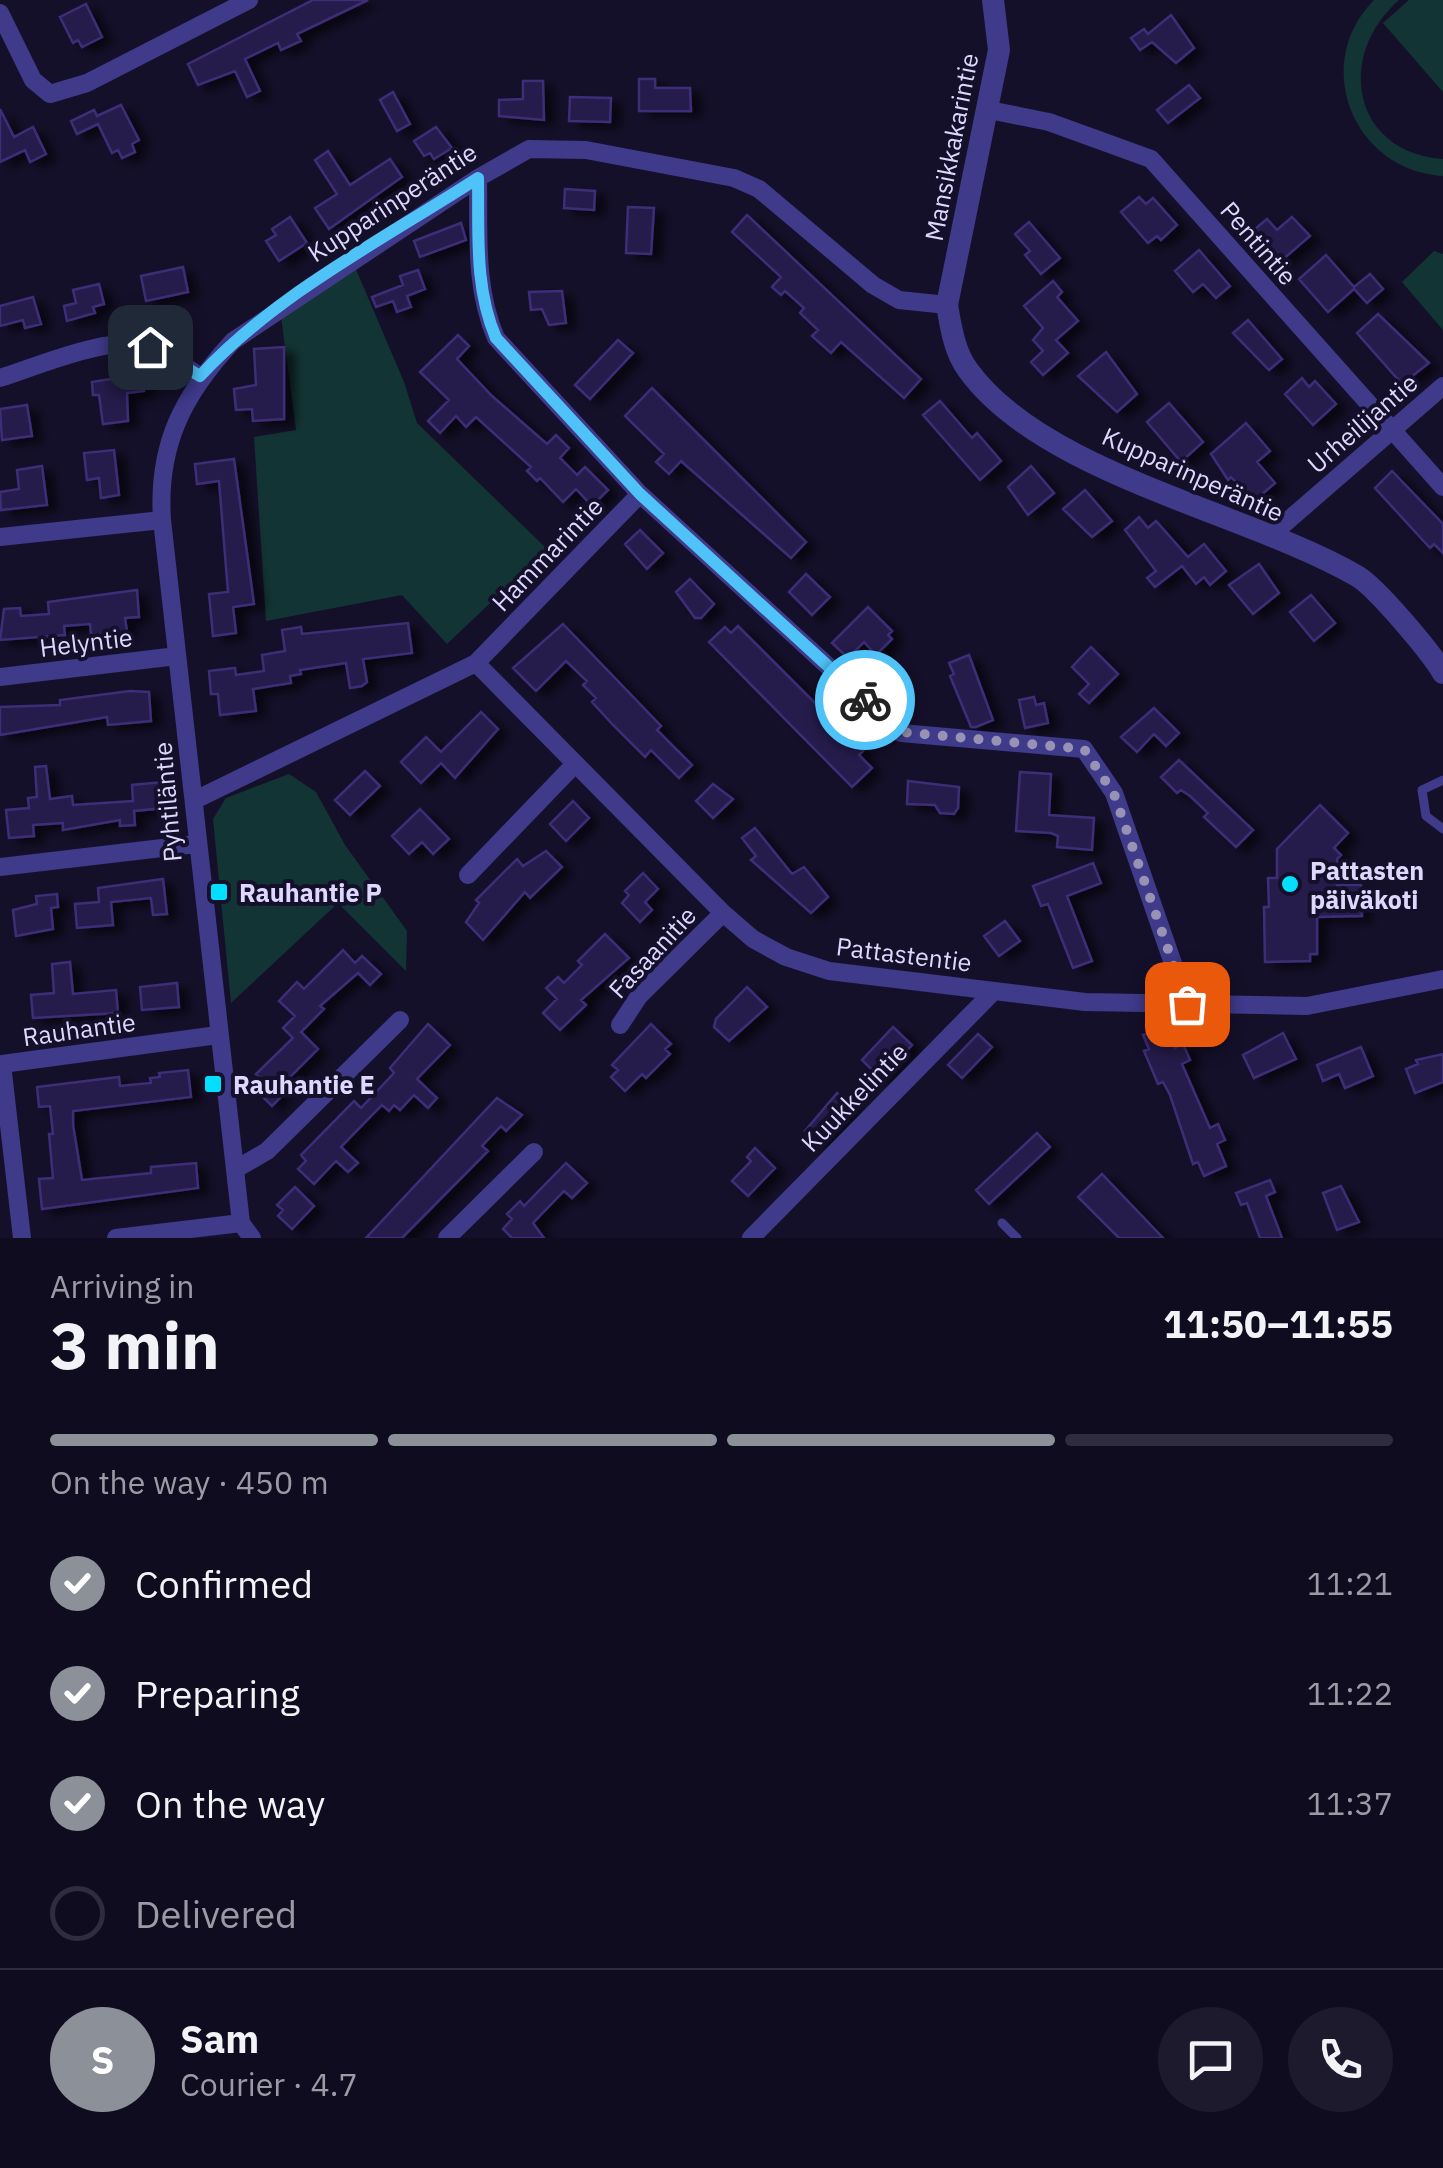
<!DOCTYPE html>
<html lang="en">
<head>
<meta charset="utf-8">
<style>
  :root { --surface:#100c20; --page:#1e1a2d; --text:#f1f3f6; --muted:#9c9ba5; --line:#302c3e; --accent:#8c9099 }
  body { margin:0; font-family:"IBM Plex Sans",sans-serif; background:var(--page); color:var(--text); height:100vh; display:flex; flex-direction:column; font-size:38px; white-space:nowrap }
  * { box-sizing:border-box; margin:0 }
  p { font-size:32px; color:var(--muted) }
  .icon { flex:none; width:55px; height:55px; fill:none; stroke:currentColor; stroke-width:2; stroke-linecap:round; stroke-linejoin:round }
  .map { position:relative; height:1238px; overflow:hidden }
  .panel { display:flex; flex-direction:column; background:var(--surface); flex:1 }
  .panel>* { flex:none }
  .pin { position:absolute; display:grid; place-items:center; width:85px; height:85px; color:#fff; margin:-42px; border-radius:20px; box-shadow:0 5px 15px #0006 }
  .courier { position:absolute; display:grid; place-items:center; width:100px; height:100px; margin:-50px; border:8px solid #4fc3f7; border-radius:50%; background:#fff; color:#222; box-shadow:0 2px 12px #0007 }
  .head em { font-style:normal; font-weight:700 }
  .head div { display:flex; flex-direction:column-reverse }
  .head { display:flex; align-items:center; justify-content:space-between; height:170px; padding:0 50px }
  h1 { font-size:65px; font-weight:700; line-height:75px }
  .bar { display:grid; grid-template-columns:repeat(4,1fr); gap:15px 10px; align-content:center; height:120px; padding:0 50px }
  .bar i { height:12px; border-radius:8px; background:var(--line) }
  .bar .on { background:var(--accent) }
  .bar p { grid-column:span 4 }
  .line { display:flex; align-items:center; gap:25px; padding:0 50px; border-top:2px solid var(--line) }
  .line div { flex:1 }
  .round { display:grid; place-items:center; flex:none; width:105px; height:105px; border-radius:52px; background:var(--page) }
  ol { padding:0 50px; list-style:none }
  li { display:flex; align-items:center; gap:30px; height:110px }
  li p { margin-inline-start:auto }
  li .icon { padding:10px; border-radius:50%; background:var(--accent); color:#fff; stroke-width:4 }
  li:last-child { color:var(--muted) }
  li i { width:55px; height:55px; border:5px solid var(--line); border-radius:50% }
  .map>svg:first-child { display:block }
  .green { fill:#133434 }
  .building { fill:#261b4b; stroke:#3e2d78; stroke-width:2.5; filter:url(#shadow) }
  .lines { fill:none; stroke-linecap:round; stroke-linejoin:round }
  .service { stroke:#3f3a8a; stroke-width:9 }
  .minor { stroke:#3f3a8a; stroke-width:18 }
  .tertiary { stroke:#3f3a8a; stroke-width:22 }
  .done { stroke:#9892b4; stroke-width:10; stroke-dasharray:0 18 }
  .route { stroke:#4fc3f7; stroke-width:12 }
  .poi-dot { fill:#04dfff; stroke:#15102a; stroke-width:4 }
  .labels { text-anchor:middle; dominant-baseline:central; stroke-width:8; stroke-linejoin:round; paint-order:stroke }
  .street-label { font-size:25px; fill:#ded8ff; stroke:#15102a }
  .poi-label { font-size:25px; font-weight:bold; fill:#ded8ff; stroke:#15102a; text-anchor:start }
</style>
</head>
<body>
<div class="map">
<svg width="1443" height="1238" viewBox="0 0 1443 1238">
  <defs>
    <filter id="shadow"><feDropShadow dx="10" dy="5.5" stdDeviation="5" flood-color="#0009"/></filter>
  </defs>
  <rect width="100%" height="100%" fill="#15102a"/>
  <!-- green -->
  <path class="green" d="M1374 0H1399C1336 55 1351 152 1443 159V176C1354 171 1310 65 1374 0Z
    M1409 0H1443V92L1383 23Z
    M1434 251 1443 254V330L1402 282Z
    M355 267 404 382 417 423 547 549 447 644 402 595 266 621 254 437 296 430 281 316Z
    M289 774 316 792 345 845 407 931 406 971 338 903 231 1003 213 819 226 798Z"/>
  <!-- building -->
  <path class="building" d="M313 0H368L297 34 301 41 281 50 278 43 245 59 260 91 247 97 235 71 198 85 188 64Z
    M86 4 102 37 82 47 78 40 73 43 60 17Z
    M1171 15 1194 48 1176 63 1152 42 1140 50 1131 38 1144 29 1148 34Z
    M639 79H655V88H690L691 111H639Z
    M523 81H543L544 120 499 116V100L523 99Z
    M1189 85 1200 98 1168 123 1157 110Z
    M393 92 410 124 397 131 380 100Z
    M570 97 611 98 610 122 569 121Z
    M121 105 139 140 132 144 135 152 122 158 118 150 112 153 98 124 77 134 71 121 94 110 97 116Z
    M0 109 14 137 33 127 46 154 30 162 25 150 0 162Z
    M436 127 452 148 434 159 430 153 424 156 414 141Z
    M328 151 350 185 390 159 402 177 329 229 315 208 337 194 315 160Z
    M565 189 595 191 594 210 564 208Z
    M1139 197 1146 204 1153 198 1177 225 1161 240 1157 236 1148 243 1121 212Z
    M628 207 654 208 651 254 626 253Z
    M747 215 921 379 904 398 841 342 831 353 812 336 818 330 800 313 804 308 785 291 781 295 772 287 781 277 732 232Z
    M290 217 307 243 279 261 266 241 276 235 272 229Z
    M1292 217 1310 236 1281 261 1254 230 1267 219 1277 230Z
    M1029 222 1060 258 1041 274 1025 255 1030 251 1015 234Z
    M461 223 466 240 420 257 414 241Z
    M1199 250 1230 286 1216 298 1203 284 1193 292 1175 271Z
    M1326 255 1354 287 1370 274 1383 289 1367 303 1354 289 1328 312 1299 279Z
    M183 267 188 292 146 301 141 276Z
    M418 270 425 289 407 296 411 307 397 312 393 301 376 307 372 297 403 285 400 276Z
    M1053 281 1062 292 1057 297 1078 321 1056 340 1068 353 1043 375 1031 362 1043 351 1033 340 1043 328 1024 306Z
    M99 284 104 304 93 307 95 313 67 321 64 306 76 303 73 290Z
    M562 291 566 323 549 325 542 309 531 310 529 292Z
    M33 297 41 324 25 328 23 320 0 326V306Z
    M1378 314 1429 363 1402 384 1357 333Z
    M1248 320 1282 359 1269 370 1233 333Z
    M458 335 469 346 457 359 492 396 547 444 556 435 569 448 560 458 577 475 585 467 608 490 592 506 576 489 563 502 540 478 537 481 527 471 531 467 476 417 466 427 456 416 440 433 428 421 449 400 420 372Z
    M618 340 633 353 590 399 575 385Z
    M284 347V419L253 421 252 409 236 410 234 389 256 385 254 349Z
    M1106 352 1137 394 1117 412 1078 376Z
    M142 374 144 391 127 393 128 421 103 424 99 395H93L92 382Z
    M1302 378 1309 387 1315 381 1336 404 1313 425 1285 394Z
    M652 388 806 542 791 558 681 461 669 474 656 462 664 454 625 416Z
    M940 401 972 438 977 433 1001 461 980 480 923 415Z
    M1169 403 1203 442 1181 462 1147 422Z
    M27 405 32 436 2 440 0 409Z
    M1246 423 1270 451 1257 462 1275 483 1254 501 1231 477 1228 480 1211 454Z
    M114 450 119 495 101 498 99 478 87 480 84 453Z
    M234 459 254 604 233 607 236 633 213 636 209 594 228 592 219 481 197 484 195 464Z
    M42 466 47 505 1 510 0 492 19 489 17 470Z
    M1031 466 1054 493 1028 515 1008 487Z
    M1392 471 1443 524V553L1434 544 1430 548 1375 488Z
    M1085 490 1112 521 1092 537 1063 509Z
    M1139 517 1148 528 1156 521 1188 557 1204 544 1226 571 1210 585 1204 577 1196 584 1182 566 1155 587 1147 578 1156 571 1125 530Z
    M640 530 663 553 647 569 625 544Z
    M1259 564 1279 593 1253 614 1229 585Z
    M806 574 830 597 812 615 789 592Z
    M690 579 714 604 701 618H695L676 592Z
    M137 590 139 617 125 618 127 632 91 635 90 624 64 626 65 635 0 640 4 609 20 608 21 616 49 614 48 602Z
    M1311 595 1335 623 1314 641 1290 612Z
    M868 607 892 631 888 635 892 639 876 655 864 642 848 658 832 643Z
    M408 623 412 653 363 659 367 682 362 686 350 688 346 663 300 670 301 674 290 676 291 683 253 689 256 711 220 715 218 694H211L209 671 235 668 236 675 264 671 262 655 285 651 282 630 301 627 302 634Z
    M563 624 661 726 657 730 692 765 679 778 651 750 645 757 613 725 592 702 596 698 583 685 587 681 566 661 536 691 513 668Z
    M738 626 863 751 859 755 872 768 852 787 709 642 725 627 731 633Z
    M1091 647 1118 674 1089 703 1079 694 1089 684 1072 667Z
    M969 655 993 720 976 727H971L950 676 954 674 949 663Z
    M130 691 149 692 151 721 108 725 107 717 0 735V707L60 705V700Z
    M1034 697 1036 705 1044 703 1048 723 1025 728 1019 700Z
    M1154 708 1179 733 1166 746 1154 734 1137 752 1121 737Z
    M481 712 498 729 455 778 441 763 421 783 401 762 426 737 441 752Z
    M1179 760 1253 830 1236 847 1204 817 1208 813 1190 796 1181 790 1177 793 1161 777Z
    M46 766 50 799 72 796 73 805 133 801 132 785 163 782 165 808 134 811 135 825 120 826V820L63 830V823L33 825 34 836 9 838 6 810 29 808 28 798 37 797 35 767Z
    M365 771 380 786 350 815 335 800Z
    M1020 772 1051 774 1049 815 1094 818 1092 850 1057 847 1058 836 1051 833 1016 831Z
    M908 781 959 787 958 808 954 814 940 813 935 805 907 804Z
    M713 784 733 799 713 818 696 801Z
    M573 801 589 818 566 841 550 824Z
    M1320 805 1348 833 1334 848 1341 855 1337 859V885H1361L1362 916 1317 917V954H1310V961L1265 962 1264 907H1269L1268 878H1277V849Z
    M420 809 449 839 433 854 422 842 409 854 392 836Z
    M755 828 792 874 804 867 828 897 811 913 751 860 756 856 742 838Z
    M546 851 562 867 530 898 525 892 483 940 466 922 479 903 476 900 517 859 523 866Z
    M1093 863 1101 883 1067 896 1092 961 1073 968 1048 904 1041 906 1033 886Z
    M643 873 658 889 645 902 652 910 640 922 622 903 629 895 625 891Z
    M163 879 167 914 153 915 151 898 111 902 113 925 77 928 75 904 99 902 98 888Z
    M57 894 58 907 51 908 53 929 16 936 13 910 37 904 36 896Z
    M1005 921 1020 941 999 956 984 936Z
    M605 934 629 958 581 1000 586 1005 560 1030 543 1013 557 999 546 988 558 977 564 983 582 965 578 961Z
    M343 950 355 963 362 956 381 974 370 985 358 973 320 1006 324 1009 301 1032 318 1049 275 1092 280 1098 272 1106 254 1088 262 1080 256 1074 293 1038 283 1028 295 1016 279 1001 297 982 304 989Z
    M70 962 73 994 116 990 118 1013 33 1018 31 995 54 993 52 964Z
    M177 983 179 1007 142 1010 140 987Z
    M747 987 767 1007 729 1041 714 1027 716 1019Z
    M428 1024 450 1045 417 1079 437 1098 428 1108 414 1095 400 1110 394 1105 389 1111 382 1105 341 1147 358 1163 348 1172 336 1161 314 1184 298 1169 306 1161 301 1155 354 1101 361 1108 394 1073 390 1068Z
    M651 1024 671 1044 665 1049 670 1054 646 1078 642 1074 625 1091 611 1077 618 1070 612 1065Z
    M1166 1026 1175 1048 1183 1044 1190 1060 1182 1064 1210 1128 1218 1124 1225 1140 1217 1144 1226 1166 1204 1176 1198 1162 1193 1164 1170 1095 1163 1082 1158 1084 1144 1051 1149 1049 1143 1035Z
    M893 1027 912 1045 880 1078 862 1060Z
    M1283 1033 1296 1059 1254 1078 1243 1055Z
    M978 1034 992 1047 962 1078 948 1065Z
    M1361 1047 1373 1076 1345 1088 1339 1074 1323 1081 1317 1065Z
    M1443 1054V1082L1415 1093 1406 1069 1418 1064 1416 1060Z
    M188 1070 191 1097 73 1111V1125L82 1180 151 1173V1167L196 1163 198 1188 42 1209 39 1179 53 1178 49 1134H53L50 1106 39 1107 37 1087 119 1077 120 1086 151 1083 150 1078 160 1077 159 1073Z
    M837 1093 851 1107 817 1143 805 1131Z
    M497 1098 522 1115 506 1131 501 1126 482 1146 488 1151 402 1238H366Z
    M1037 1133 1050 1147 989 1204 976 1190Z
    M755 1148 775 1168 748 1196 732 1181 751 1161 747 1157Z
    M566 1163 587 1183 572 1198 564 1191 533 1223 544 1238H512L503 1229 512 1219 507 1214 520 1201 524 1206Z
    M1102 1174 1163 1238H1119L1078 1197Z
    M1270 1180 1275 1192 1266 1196 1282 1238H1260L1247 1203 1241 1205 1236 1193Z
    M1341 1186 1359 1222 1337 1230 1323 1193Z
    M295 1187 314 1206 292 1229 278 1216 283 1210 277 1205Z"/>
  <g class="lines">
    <!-- service -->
    <path class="service" d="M1443 780 1422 790 1426 816 1443 829
      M1002 1223 1017 1238"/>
    <!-- minor -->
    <path class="minor" d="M0 13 33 80 50 94 87 83 249 0
      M989 110 1049 122 1151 159 1443 487
      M478 178C479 232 474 287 496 338L640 494
      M0 378C39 366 114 332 152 348 169 355 185 367 200 376
      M162 520C157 445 183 395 233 341L478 178 529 149 586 150 734 178 759 189 873 285 899 300 947 305
      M0 537 162 520 241 1223 252 1238
      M1269 537 1443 386
      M476 663 723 913 753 939 786 957 829 971 1085 1002 1307 1006 1443 979
      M0 677 177 656
      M195 800 476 663 640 494 901 733 1084 749 1114 793 1187 1004
      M0 867 196 844
      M468 875 573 766
      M620 1025 639 996 723 913
      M236 1169 267 1151 400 1020
      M22 1238 2 1064 218 1035
      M116 1238 241 1223
      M447 1238 534 1152
      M751 1238 994 991"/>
    <!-- tertiary -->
    <path class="tertiary" d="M993 0 999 50 947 305C951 327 954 351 968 370 1042 473 1246 512 1357 576 1376 587 1431 652 1443 673"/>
  </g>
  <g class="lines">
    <!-- done -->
    <path class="done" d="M865 700 901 732 1084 749 1114 794 1187 1004"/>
    <!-- route -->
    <path class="route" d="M150 347 200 376C277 293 384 239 478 178 479 232 474 287 496 338L640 494 865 700"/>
  </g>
  <!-- markers -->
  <g class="poi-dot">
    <circle cx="1290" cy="884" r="10"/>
    <rect x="209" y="882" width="20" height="20" rx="5"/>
    <rect x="203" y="1074" width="20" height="20" rx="5"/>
  </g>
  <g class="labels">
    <!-- street labels -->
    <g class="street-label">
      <text transform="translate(951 147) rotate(-79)">Mansikkakarintie</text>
      <text transform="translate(392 202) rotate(-33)">Kupparinperäntie</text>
      <text transform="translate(1259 243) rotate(49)">Pentintie</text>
      <text transform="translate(1362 423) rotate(-41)">Urheilijantie</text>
      <text transform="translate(1193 474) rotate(24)">Kupparinperäntie</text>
      <text transform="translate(547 554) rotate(-46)">Hammarintie</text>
      <text transform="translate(86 642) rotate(-7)">Helyntie</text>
      <text transform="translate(167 802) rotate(-95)">Pyhtiläntie</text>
      <text transform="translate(652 952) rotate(-47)">Fasaanitie</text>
      <text transform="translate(904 954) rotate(7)">Pattastentie</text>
      <text transform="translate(79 1029) rotate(-8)">Rauhantie</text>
      <text transform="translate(854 1097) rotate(-46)">Kuukkelintie</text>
    </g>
    <!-- poi labels -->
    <g class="poi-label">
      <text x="1310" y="870">Pattasten<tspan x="1310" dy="29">päiväkoti</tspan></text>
      <text x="239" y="892">Rauhantie P</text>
      <text x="233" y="1084">Rauhantie E</text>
    </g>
  </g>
</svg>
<div class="pin" style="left:1187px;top:1004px;background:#ea580c"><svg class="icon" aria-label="bag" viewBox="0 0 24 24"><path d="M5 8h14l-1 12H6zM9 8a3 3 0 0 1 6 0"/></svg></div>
<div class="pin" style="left:150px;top:347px;background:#1f2937"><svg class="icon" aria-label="home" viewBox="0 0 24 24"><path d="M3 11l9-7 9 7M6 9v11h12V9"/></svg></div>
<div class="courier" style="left:865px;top:700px"><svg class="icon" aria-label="bike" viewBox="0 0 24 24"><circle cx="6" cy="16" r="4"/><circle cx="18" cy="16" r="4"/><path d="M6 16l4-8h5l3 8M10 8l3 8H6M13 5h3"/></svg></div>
</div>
<section class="panel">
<div class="head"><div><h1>3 min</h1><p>Arriving in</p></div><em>11:50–11:55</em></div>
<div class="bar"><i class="on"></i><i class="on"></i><i class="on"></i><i></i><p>On the way · 450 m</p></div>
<ol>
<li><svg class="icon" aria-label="check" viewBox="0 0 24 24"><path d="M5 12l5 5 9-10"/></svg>Confirmed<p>11:21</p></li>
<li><svg class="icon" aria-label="check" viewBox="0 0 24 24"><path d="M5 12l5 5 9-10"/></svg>Preparing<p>11:22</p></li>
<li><svg class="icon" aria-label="check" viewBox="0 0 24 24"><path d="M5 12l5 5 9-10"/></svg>On the way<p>11:37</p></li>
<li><i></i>Delivered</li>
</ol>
<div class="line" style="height:180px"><b class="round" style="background:var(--accent);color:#fff">S</b><div><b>Sam</b><p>Courier · 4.7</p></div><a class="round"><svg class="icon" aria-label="chat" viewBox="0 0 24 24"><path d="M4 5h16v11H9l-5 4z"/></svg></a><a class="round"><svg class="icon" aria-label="phone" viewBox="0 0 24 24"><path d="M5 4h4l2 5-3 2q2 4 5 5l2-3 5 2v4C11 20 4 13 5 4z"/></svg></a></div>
</section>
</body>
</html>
